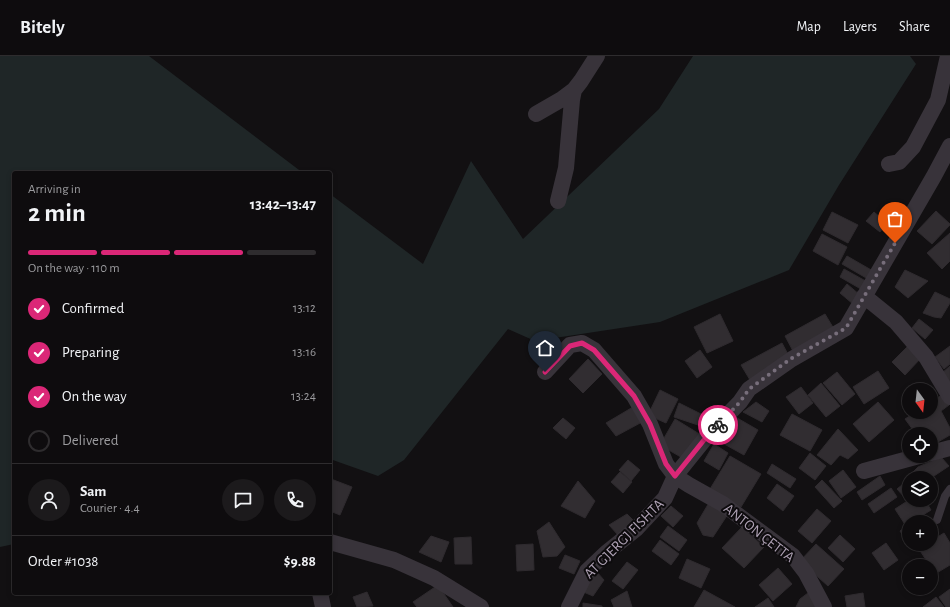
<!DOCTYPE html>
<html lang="en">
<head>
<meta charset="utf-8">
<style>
  :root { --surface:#0e0c0e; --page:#1c1a1c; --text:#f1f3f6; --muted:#9b9b9e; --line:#2e2c2e; --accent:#db2777 }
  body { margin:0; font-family:"Alegreya Sans",sans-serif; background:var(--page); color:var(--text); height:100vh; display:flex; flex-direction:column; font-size:15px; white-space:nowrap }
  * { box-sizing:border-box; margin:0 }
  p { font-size:13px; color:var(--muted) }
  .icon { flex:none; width:22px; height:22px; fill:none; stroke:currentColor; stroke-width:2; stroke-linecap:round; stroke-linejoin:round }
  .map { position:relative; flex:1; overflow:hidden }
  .sheet { position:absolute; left:12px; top:115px; width:320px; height:424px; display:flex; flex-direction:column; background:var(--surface); border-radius:4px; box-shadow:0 2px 6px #0003,0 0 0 1px var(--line) }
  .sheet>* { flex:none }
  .needle { width:26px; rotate:165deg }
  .buttons { position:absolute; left:902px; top:327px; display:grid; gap:8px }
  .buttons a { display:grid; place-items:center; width:36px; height:36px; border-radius:50%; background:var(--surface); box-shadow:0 2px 6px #0003,0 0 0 1px var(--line); font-size:20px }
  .pin { position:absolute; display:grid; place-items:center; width:34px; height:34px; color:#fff; margin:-41px -17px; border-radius:50% 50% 50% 0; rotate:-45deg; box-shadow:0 0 4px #0007 }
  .pin .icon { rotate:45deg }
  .courier { position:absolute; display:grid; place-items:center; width:40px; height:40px; margin:-20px; border:3px solid #db2777; border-radius:50%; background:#fff; color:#222; box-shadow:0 1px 5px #0007 }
  .headline em { font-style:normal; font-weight:700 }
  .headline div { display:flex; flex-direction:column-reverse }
  .headline { display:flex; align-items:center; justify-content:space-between; height:68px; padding:0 16px }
  h1 { font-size:26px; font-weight:700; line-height:30px }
  .bar { display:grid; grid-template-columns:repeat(4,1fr); gap:6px 4px; align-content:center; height:48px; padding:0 16px }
  .bar i { height:5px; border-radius:3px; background:var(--line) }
  .bar .current { background:var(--accent) }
  .bar p { grid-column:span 4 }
  .line { display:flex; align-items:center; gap:10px; padding:0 16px; border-top:1px solid var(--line) }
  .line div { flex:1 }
  .round { display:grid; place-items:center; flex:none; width:42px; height:42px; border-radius:21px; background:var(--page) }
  ol { padding:0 16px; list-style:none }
  li { display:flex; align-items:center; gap:12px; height:44px }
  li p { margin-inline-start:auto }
  li .icon { padding:4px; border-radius:50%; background:var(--accent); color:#fff; stroke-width:4 }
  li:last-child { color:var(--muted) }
  li i { width:22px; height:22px; border:2px solid var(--line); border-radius:50% }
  header { display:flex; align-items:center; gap:24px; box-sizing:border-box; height:56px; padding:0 20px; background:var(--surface); border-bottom:1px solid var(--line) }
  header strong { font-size:19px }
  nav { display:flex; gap:22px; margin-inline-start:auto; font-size:14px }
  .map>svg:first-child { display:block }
  .green { fill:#1f2627 }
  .building { fill:#312d31; stroke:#2e2a2e }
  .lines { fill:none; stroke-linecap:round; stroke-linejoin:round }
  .lane { stroke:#38333a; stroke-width:8 }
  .street { stroke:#38333a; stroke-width:16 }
  .done { stroke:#776e7b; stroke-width:4; stroke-dasharray:0 7.2 }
  .route { stroke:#db2777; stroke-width:5 }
  .labels { text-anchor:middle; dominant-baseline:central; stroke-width:4; stroke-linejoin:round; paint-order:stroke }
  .street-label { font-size:15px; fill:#aea1b4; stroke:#0d0b0d }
</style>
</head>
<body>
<header>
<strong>Bitely</strong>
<nav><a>Map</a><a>Layers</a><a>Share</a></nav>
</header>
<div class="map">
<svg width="950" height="551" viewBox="0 0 950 551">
  <rect width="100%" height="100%" fill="#121012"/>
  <!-- green -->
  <path class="green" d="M0 0H149L303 117H14V488L0 491Z
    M693 0H910L916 8 839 129 789 214 660 266 535 285 508 273 404 404 378 420 330 403V138L423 208 471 105 523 183 659 53Z"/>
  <!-- building -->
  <path class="building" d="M936 155 950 168V169L932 188 917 175Z
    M832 156 858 169 848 187 823 174Z
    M874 156 887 167 880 176 866 165Z
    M950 177V205L942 213 927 197Z
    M822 178 847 191 838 209 813 195Z
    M847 200 873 215 868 223 842 208Z
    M844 213 871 228 866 236 840 221Z
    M905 214 928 225 908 242 895 231Z
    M847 228 860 239 853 248 840 237Z
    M935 236 950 243V247L941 262 934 261 923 257Z
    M720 258 733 285 707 297 694 271Z
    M825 258 834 273 793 295 785 280Z
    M919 263 933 274 925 283 912 272Z
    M782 287 790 302 750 324 741 309Z
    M908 290 922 301 905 319 892 306Z
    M950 290V308L944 313 935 301Z
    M700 294 712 311 697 322 685 305Z
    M588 303 602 318 583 337 569 323Z
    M950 310V328L942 317Z
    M878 315 889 332 864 348 853 331Z
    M837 316 855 338 842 349 823 327Z
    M821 327 840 350 826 361 808 339Z
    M801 331 813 347 799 358 786 341Z
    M660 334 678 343 666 367 648 359Z
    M942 339 949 349 941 355 950 372V379L931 390V378H916L905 363 916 356H931V346Z
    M756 346 769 355 762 366 743 356Z
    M878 346 894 364 869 386 853 368Z
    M679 347 705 360 701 370 674 361Z
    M633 351 642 366 616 380 606 367Z
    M792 358 822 374 810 395 780 379Z
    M732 359 758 374 744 399 717 384Z
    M563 362 575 372 566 383 553 372Z
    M675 363 701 379 686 404 660 389Z
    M838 373 858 394 848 403 840 399 831 409 817 399Z
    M714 388 728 397 719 414 704 405Z
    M810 397 826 410 815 424 799 412Z
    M730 400 761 418 741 451 710 433Z
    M941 401 949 410 931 422H909L908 421 918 411Z
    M628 404 640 414 631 425 619 414Z
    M772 408 796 423 790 432 767 417Z
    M843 414 856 431 841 442 829 425Z
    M620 416 632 426 623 437 611 426Z
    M880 420 885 429 862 444 857 436Z
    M331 423 352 431 340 459 330 455Z
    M822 424 842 445 834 452 815 431Z
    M908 424 909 441 906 443 897 433Z
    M578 425 595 445 585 462 561 450Z
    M777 428 794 440 783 455 767 442Z
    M891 432 897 441 874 457 868 448Z
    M909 444H925L931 454 912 466H909V468L906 470 895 453Z
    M710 445 728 458 713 481 703 479 697 467Z
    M671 450 683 460 673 471 661 460Z
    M817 453 831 465 812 487 798 475Z
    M627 458 633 464 618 479 609 469Z
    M925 459 929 466H914Z
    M549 466 565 491 557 500 543 501 537 475Z
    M909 469V488H917L911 492 900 475Z
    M668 470 687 484 679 495 660 481Z
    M742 471 764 491 744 512 722 492Z
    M944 477 950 487V509L935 518 919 493 927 488H931V485Z
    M840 479 855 493 843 506 828 492Z
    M431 480 449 486 441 506 419 496Z
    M471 481 472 508H455L454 482Z
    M660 484 679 498 671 509 652 495Z
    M886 487 898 504 884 514 872 497Z
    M533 488 534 514 517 515 516 489Z
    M816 488 844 513 828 530 800 505Z
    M565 499 580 505 574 518 559 512Z
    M687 503 710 513 701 532 679 522Z
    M627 506 638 514 623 533 612 525Z
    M778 512 792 528 773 545 759 529Z
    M596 515 604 524 593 540 581 535Z
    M438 529 453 551H417L413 546Z
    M950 533V551H946L939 541Z
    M704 534 735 551H694Z
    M812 534 820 551H796L800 543Z
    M627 535 632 551H614L611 544Z
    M367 536 373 550 357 551 353 541Z
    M863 537 865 551H847L845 540Z
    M936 541 944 551H923Z
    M768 542 774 551H755Z
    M583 547 602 550V551H583Z"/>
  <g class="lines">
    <!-- lane -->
    <path class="lane" d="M937 464 945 440 950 433"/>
    <!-- street -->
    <path class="street" d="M536 58 562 43 574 34
      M889 108 899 106 913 91 938 44 948 0
      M558 145 566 112 572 44 574 34 581 25 597 0
      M864 240 896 266 926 301 950 341
      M545 316 570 289 582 287 594 294 634 340 650 368 666 408 675 420 689 429 723 448 793 500 806 517 824 551
      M931 397 950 392
      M864 415 919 400
      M330 486 394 504 434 522 481 551
      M320 537 323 551
      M569 551 587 515 606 497 636 473 665 442 675 420 708 379 740 346 749 333 792 303 846 272 934 120 950 90"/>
  </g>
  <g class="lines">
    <!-- done -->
    <path class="done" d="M718 369 740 346 749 333 792 302 846 272 895 187"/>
    <!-- route -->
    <path class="route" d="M545 316 570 290 582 287 594 294 634 340 650 368 666 408 675 420 708 379 718 369"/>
  </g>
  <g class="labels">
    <!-- street labels -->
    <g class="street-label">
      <text transform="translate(759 477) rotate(38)">ANTON ÇETTA</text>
      <text transform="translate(624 483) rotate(-45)">AT GJERGJ FISHTA</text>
    </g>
  </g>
</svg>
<div class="buttons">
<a><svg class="needle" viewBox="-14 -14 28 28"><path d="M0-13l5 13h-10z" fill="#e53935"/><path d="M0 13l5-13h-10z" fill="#9b9b9e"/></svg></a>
<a><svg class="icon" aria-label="locate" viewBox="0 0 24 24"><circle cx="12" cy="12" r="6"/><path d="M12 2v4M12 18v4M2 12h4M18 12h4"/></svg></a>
<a><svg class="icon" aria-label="layers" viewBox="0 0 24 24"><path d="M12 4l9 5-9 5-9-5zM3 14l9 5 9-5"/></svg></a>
<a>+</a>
<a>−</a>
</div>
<div class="pin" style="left:895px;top:187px;background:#ea580c"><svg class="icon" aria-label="bag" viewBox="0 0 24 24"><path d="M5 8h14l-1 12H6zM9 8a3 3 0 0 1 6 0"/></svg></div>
<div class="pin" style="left:545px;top:316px;background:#1f2937"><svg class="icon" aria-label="home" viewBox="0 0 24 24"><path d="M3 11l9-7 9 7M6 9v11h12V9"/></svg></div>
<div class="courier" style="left:718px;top:369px"><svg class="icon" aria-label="bike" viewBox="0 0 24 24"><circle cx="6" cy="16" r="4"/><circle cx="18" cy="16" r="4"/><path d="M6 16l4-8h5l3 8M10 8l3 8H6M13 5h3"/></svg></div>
<section class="sheet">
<div class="headline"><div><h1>2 min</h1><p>Arriving in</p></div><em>13:42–13:47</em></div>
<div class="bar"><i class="current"></i><i class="current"></i><i class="current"></i><i></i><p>On the way · 110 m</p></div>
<ol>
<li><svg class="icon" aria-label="check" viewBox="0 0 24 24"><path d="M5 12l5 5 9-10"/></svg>Confirmed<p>13:12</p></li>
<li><svg class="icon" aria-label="check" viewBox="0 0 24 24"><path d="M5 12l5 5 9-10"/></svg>Preparing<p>13:16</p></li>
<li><svg class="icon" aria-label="check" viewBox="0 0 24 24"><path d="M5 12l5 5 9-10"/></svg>On the way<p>13:24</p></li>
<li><i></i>Delivered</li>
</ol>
<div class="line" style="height:72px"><a class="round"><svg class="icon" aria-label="person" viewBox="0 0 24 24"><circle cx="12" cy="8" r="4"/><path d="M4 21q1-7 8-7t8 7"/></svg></a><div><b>Sam</b><p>Courier · 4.4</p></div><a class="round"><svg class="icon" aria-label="chat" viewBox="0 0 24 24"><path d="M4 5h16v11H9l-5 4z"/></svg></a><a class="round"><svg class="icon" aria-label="phone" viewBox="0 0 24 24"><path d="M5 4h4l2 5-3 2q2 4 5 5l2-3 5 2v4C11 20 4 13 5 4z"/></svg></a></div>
<div class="line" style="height:52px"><div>Order #1038</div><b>$9.88</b></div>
</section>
</div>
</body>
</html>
